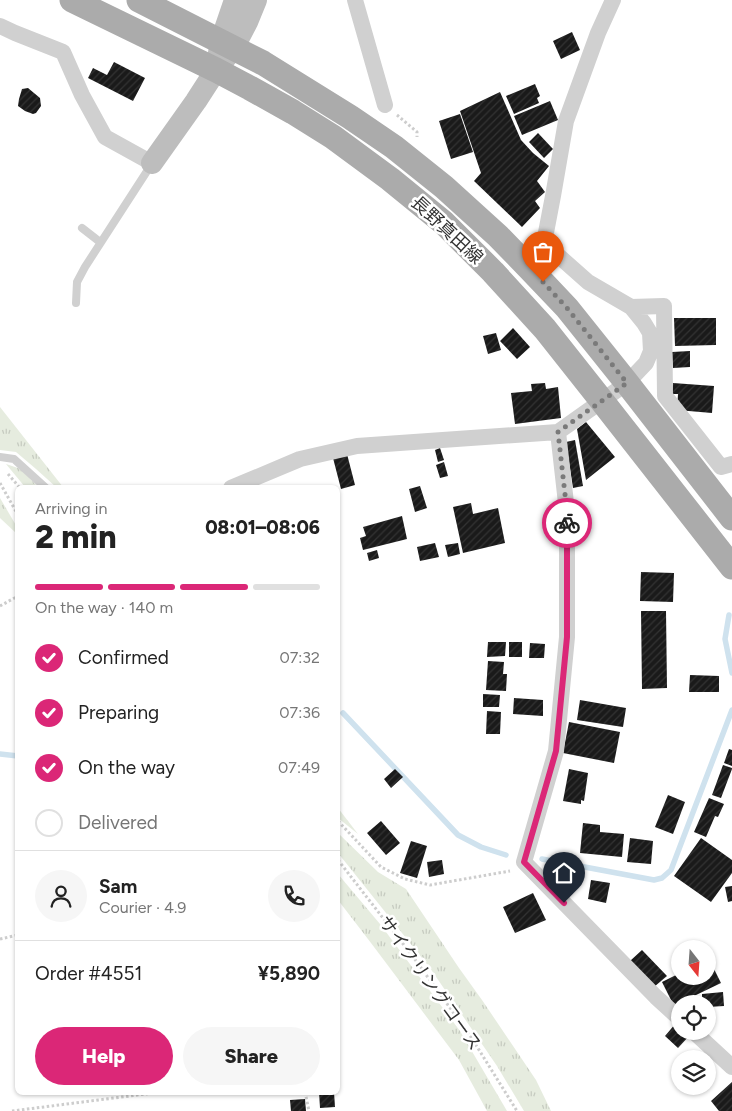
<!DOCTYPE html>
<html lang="en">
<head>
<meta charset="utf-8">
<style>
  :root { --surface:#fff; --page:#f6f6f6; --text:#222; --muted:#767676; --line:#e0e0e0; --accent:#db2777 }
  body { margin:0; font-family:Figtree,"Noto Sans JP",sans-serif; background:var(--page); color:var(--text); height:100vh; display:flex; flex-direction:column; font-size:19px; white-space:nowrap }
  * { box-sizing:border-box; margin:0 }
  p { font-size:16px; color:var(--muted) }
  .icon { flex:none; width:28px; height:28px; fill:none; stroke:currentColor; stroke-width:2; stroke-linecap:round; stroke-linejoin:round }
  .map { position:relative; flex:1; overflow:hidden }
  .panel { position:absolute; left:15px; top:485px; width:325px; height:610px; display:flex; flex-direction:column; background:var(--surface); border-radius:8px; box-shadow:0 1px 4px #0004 }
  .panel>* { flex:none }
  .needle { width:32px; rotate:163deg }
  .buttons { position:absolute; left:671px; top:940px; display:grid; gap:10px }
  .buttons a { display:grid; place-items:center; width:45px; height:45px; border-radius:50%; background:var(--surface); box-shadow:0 1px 4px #0004; font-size:25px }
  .pin { position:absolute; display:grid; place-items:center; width:42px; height:42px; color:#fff; margin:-51px -21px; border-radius:50% 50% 50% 0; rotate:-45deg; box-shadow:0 0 5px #0007 }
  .pin .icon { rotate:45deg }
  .courier { position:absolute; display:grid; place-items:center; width:50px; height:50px; margin:-25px; border:4px solid #db2777; border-radius:50%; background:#fff; color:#222; box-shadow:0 1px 6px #0007 }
  .headline em { font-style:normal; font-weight:800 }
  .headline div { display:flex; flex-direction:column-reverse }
  .headline { display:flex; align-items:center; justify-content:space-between; height:85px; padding:0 20px }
  h1 { font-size:32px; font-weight:800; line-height:38px }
  .bar { display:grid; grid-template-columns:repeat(4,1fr); gap:8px 5px; align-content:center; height:60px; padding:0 20px }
  .bar i { height:6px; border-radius:4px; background:var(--line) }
  .bar .selected { background:var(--accent) }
  .bar p { grid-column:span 4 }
  .line { display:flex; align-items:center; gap:12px; padding:0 20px; border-top:1px solid var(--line) }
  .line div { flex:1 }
  .round { display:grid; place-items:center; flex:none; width:52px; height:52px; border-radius:26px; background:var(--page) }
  ol { padding:0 20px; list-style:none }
  li { display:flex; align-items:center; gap:15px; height:55px }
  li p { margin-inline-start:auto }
  li .icon { padding:5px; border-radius:50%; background:var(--accent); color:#fff; stroke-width:4 }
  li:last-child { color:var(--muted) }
  li i { width:28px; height:28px; border:2px solid var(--line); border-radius:50% }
  .cta { display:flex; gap:10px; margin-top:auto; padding:10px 20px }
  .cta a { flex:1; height:58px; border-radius:30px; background:var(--accent); color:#fff; font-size:20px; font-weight:800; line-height:58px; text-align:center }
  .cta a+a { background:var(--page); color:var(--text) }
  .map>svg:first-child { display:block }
  .grass { fill:url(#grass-tufts) }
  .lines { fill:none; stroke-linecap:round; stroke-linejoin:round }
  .stream { stroke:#cfe2ee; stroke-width:5.5 }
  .building { fill:url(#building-hatch) }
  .path { stroke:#cdcdcd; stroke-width:3; stroke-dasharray:2.5 2.5; stroke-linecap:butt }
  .lane { stroke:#d0d0d0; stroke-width:8 }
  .street { stroke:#d0d0d0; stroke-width:16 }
  .secondary { stroke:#bdbdbd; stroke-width:22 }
  .primary { stroke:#ababab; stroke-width:25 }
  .done { stroke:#7a7a7a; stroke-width:5; stroke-dasharray:0 9 }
  .route { stroke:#db2777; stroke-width:6 }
  .labels { text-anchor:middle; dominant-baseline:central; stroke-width:5; stroke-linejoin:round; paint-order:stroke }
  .street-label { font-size:18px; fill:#333; stroke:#fff }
</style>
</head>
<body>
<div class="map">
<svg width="732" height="1111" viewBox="0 0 732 1111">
  <defs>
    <pattern id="grass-tufts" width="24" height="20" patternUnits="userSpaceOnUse" patternTransform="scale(1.25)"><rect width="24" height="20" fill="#e6ecdf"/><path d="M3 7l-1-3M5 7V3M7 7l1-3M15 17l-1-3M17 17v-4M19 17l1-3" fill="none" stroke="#c6cbc0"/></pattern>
    <pattern id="building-hatch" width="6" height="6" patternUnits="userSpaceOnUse" patternTransform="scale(1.25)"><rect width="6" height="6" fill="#1a1a1a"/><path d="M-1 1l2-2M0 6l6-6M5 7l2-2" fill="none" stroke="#333"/></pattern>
  </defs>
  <rect width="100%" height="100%" fill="#fff"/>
  <!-- grass -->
  <path class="grass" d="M0 407 63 487H56L36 469 16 452 0 450Z
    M6 464 21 469 38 487H25Z
    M0 498 17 527V534L0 518Z
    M338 808 358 834 338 818Z
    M338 833 378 872 406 889 459 968 482 1000 536 1080 551 1111H524L497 1066 430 968 338 853Z
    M338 874 380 924 460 1031 507 1111H487L459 1060 371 943 338 900Z"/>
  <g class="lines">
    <!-- stream -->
    <path class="stream" d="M729 615 725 639 732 673
      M343 713 458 835 481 847 506 855
      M0 754 18 756
      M542 859 654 880 662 878 671 870 732 710"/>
  </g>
  <!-- building -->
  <path class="building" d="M572 32 580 50 561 59 553 41Z
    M114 62 145 78 133 101 88 78 93 68 107 75Z
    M535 84 540 96 537 98 539 103 514 114 506 96Z
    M28 88 40 98 41 106 36 113 33 114 25 111 18 106 19 99 22 89Z
    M500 92 521 140 533 153 549 166 537 181 545 192 535 201 540 208 522 227 474 181 481 173 460 111Z
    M550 101 558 120 522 135 514 116Z
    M460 114 473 152 451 159 439 121Z
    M538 133 553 149 544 158 529 142Z
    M674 318H716V345L675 346Z
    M513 328 530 347 517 359 500 341Z
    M496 333 501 350 488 354 483 336Z
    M690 351V367L673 368 672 352Z
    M545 383 546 389 558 387 561 418 515 424 511 393 532 391 531 384Z
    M673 383 714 386 712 413 677 410 678 394H672Z
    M586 422 615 457 586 480 577 429Z
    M575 440 583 486 573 488 566 442Z
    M440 448 444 460 438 462 435 450Z
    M347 454 355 485 341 489 333 458Z
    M444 462 448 476 440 478 436 465Z
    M420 486 427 508 415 512 409 489Z
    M471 503 473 514 498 508 505 543 463 553 453 507Z
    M402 516 407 539 363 550 360 538 366 536 363 527Z
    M435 543 439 557 420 561 417 547Z
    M458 543 460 554 448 557 445 545Z
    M377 550 379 558 369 561 367 553Z
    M641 572 674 573 673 602 640 601Z
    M641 611H666L667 688 642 689Z
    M488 642H506L505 656 487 657Z
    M509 642H522V657H509Z
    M530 643 545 644 544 658H529Z
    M488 661 504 662 503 674H507L506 691 486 690Z
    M690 675 719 676V692H689Z
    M483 694 500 695 499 707H483Z
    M514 698 543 700V716L513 714Z
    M580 700 626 708 623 727 577 720Z
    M487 711 501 712 500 734H486Z
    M569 722 620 732 614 763 563 753Z
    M729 749 732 750V766L724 763Z
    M723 765 732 768V769L721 798 712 795Z
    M395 769 403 777 391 788 384 779Z
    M569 769 588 773 584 801 581 800V804L563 801Z
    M668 795 685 802 673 834 655 827Z
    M709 798 724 804 718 817 715 816 706 837 694 832Z
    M381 821 400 843 386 855 367 833Z
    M583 823 600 825V832L624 834 622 857 580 853Z
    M630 838 653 841 651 864 627 862Z
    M701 838 732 860V873L711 902 674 876Z
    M411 841 427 846 417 878 400 873Z
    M442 860 444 874 429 877 427 862Z
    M591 880 610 883 606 903 588 899Z
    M732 886V901L728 902 725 887Z
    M533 893 546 920 515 933 503 907Z
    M642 950 667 976 654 987 630 961Z
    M708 957 721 983 694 996 697 1002 693 1004H680V1011L677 1012 662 982 680 973V976H708Z
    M723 992 724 1006 708 1007V1004H702V994Z
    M676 1023 680 1027V1031H685L690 1035 678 1048 665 1036Z
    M732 1082V1111H719L711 1101Z
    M319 1092H334L335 1107 320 1108Z
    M305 1099 306 1111H291L290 1100Z"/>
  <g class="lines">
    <!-- path -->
    <path class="path" d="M397 115 417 132V137
      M8 474 20 488
      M0 483 18 515
      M0 606 18 596
      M338 821 381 867 405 879 430 885 510 871
      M338 860 414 958 471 1037 517 1111
      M0 939 18 935
      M305 1092 309 1111
      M12 1111 161 1092"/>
    <!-- lane -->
    <path class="lane" d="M82 228 100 242
      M76 303 77 282 85 267 151 165
      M0 457 14 459 46 488"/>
    <!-- street -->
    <path class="street" d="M355 0 385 105
      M613 0 598 33 566 121 553 196 544 243 588 282 631 307 644 323 650 333 651 351 646 363 627 383 558 432 567 512V637L556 751 524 862 656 997 680 1019
      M0 26 15 33 63 52 82 95 105 137 152 163
      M631 307 664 306 665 396 721 467 732 464
      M231 488 300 459 357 446 558 432
      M693 1031 732 1067"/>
    <!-- secondary -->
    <path class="secondary" d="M218 59 221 41 235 0
      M152 163 196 101 216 70 234 47 247 22 256 0"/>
    <!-- primary -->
    <path class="primary" d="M72 0 216 70 250 88 293 112 333 137 390 179 444 223 493 272 545 329 602 401 732 567
      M139 0 263 63 350 117 394 147 444 187 498 236 530 269 567 308 627 383 732 518"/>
  </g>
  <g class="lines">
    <!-- done -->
    <path class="done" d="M543 282 567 308 627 383 558 432 567 512V523"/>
    <!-- route -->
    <path class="route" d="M564 903 524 862 556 751 567 637V523"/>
  </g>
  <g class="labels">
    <!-- street labels -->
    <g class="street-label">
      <text transform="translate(447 230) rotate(43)">長野真田線</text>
      <text transform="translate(430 983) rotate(54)">サイクリングコース</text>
    </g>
  </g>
</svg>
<div class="buttons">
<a><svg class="needle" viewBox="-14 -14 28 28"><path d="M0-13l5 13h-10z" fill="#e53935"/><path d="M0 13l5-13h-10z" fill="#767676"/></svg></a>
<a><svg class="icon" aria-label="locate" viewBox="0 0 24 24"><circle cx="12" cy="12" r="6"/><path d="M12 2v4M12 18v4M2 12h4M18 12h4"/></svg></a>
<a><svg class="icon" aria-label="layers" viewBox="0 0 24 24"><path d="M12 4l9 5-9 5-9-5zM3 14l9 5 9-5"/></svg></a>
</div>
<div class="pin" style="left:543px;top:282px;background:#ea580c"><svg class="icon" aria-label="bag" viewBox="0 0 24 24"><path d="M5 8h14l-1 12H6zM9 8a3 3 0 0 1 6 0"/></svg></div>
<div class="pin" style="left:564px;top:903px;background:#1f2937"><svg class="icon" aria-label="home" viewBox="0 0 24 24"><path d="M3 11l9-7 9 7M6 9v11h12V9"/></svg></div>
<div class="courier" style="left:567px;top:523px"><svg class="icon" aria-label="bike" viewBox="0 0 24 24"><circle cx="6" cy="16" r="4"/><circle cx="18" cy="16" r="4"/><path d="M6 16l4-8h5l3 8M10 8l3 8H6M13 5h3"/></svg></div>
<section class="panel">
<div class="headline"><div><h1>2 min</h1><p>Arriving in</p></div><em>08:01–08:06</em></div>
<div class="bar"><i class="selected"></i><i class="selected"></i><i class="selected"></i><i></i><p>On the way · 140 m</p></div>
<ol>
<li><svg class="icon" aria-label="check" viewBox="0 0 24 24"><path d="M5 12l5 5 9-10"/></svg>Confirmed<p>07:32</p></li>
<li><svg class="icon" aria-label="check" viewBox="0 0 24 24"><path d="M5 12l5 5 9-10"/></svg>Preparing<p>07:36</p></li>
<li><svg class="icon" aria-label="check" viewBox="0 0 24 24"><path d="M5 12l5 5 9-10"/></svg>On the way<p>07:49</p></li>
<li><i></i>Delivered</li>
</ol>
<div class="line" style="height:90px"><a class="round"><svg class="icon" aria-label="person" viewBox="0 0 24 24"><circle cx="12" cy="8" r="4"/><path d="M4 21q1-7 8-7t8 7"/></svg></a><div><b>Sam</b><p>Courier · 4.9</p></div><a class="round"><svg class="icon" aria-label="phone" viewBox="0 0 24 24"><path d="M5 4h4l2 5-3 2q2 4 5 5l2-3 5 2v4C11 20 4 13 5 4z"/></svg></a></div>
<div class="line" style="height:65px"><div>Order #4551</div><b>¥5,890</b></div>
<div class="cta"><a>Help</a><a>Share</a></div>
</section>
</div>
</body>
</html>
